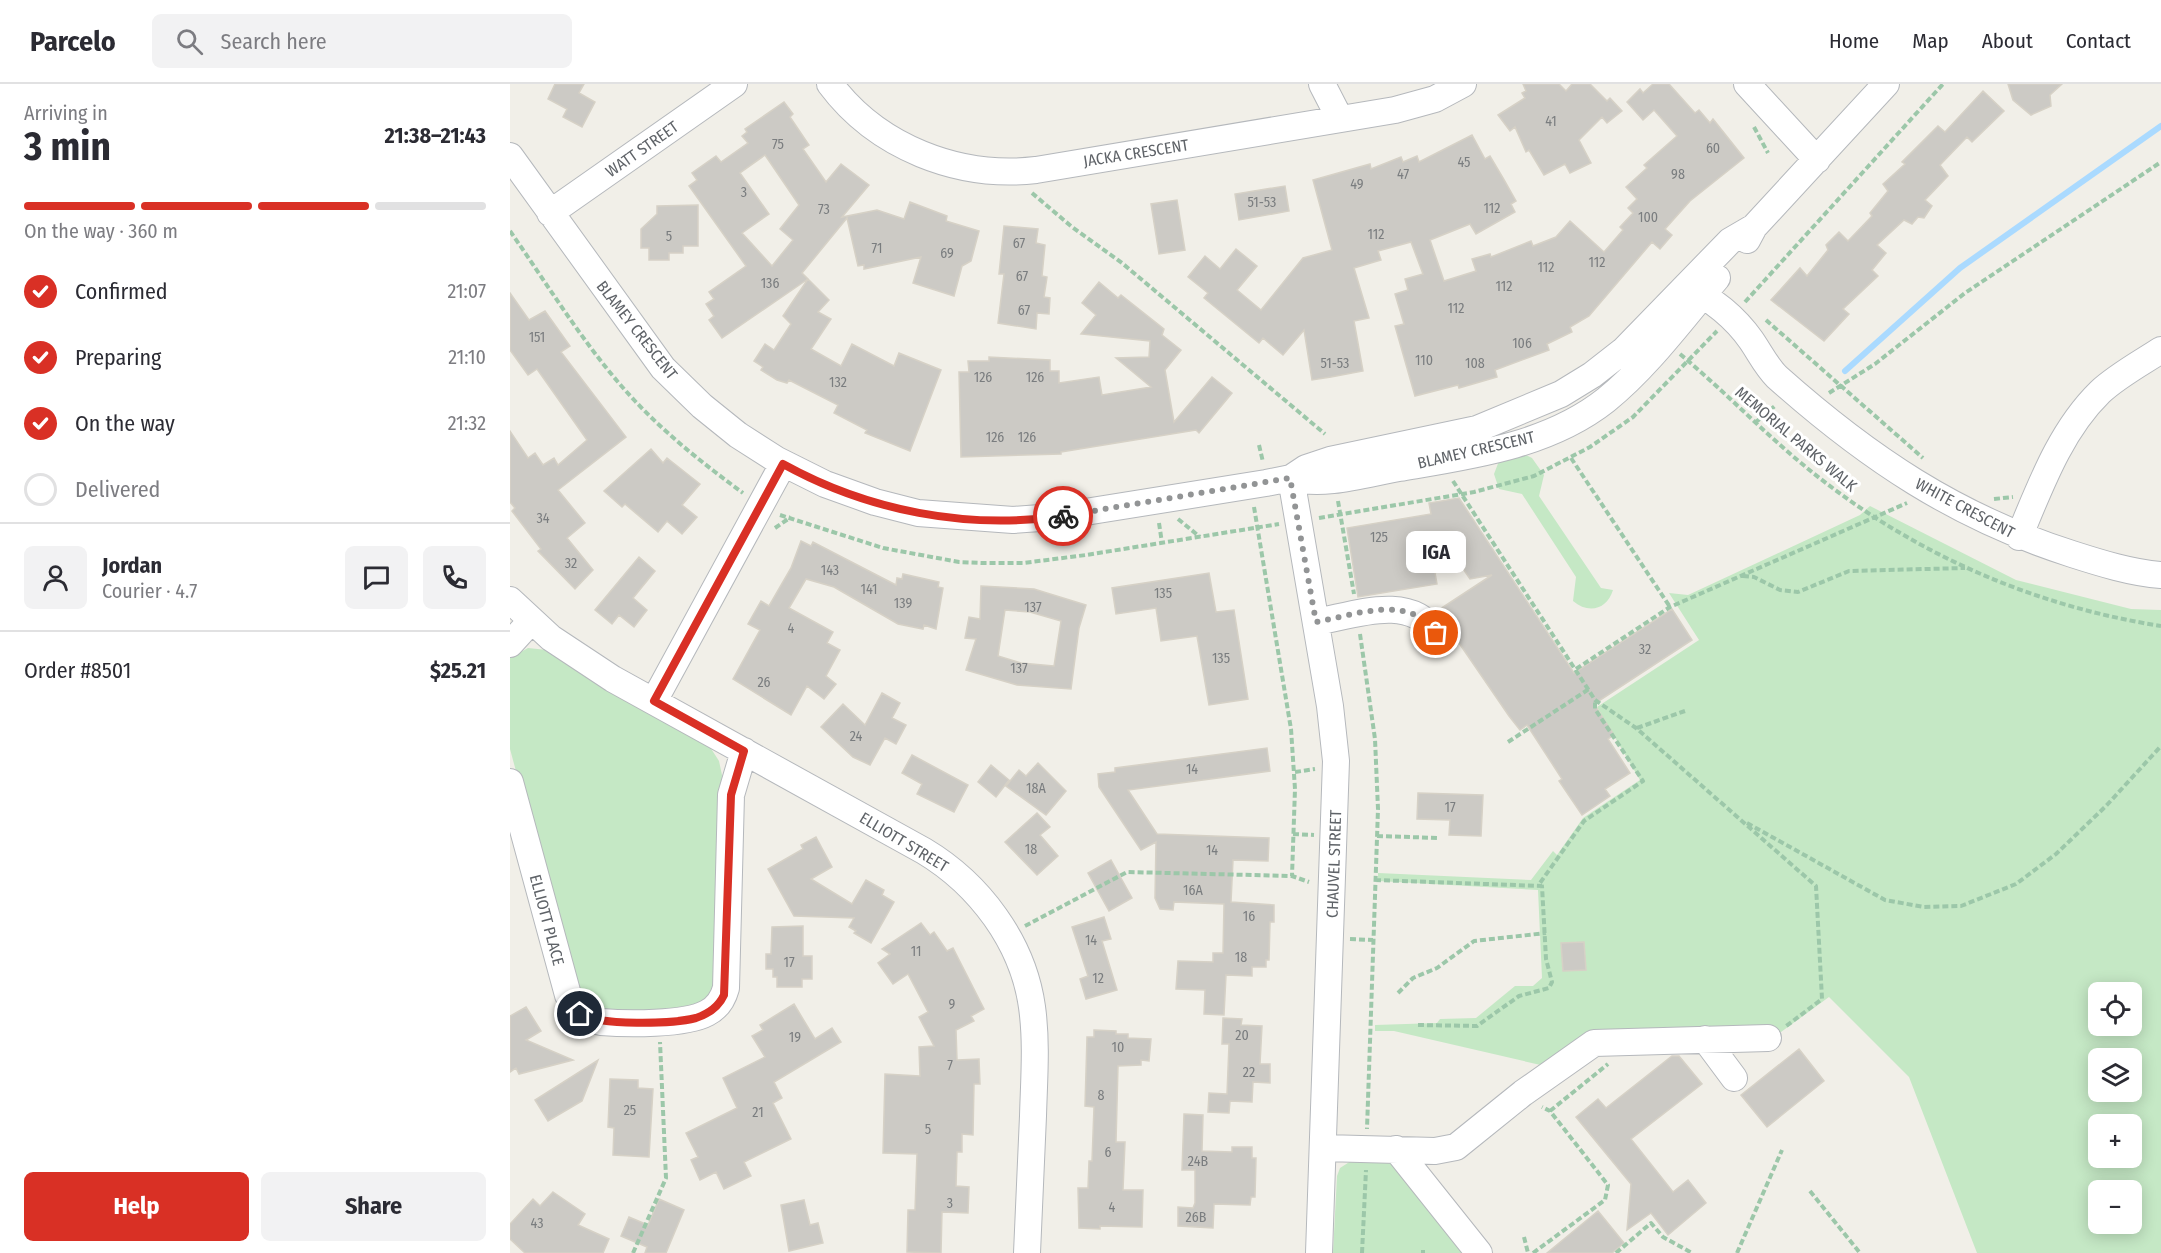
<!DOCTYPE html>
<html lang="en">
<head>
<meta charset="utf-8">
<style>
  :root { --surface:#fff; --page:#f2f2f3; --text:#2b2b33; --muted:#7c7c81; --line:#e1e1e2; --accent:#d93025 }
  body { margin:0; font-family:"Fira Sans Condensed",sans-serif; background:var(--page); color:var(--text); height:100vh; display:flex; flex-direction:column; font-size:22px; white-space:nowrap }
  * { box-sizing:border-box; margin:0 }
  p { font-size:20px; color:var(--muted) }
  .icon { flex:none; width:33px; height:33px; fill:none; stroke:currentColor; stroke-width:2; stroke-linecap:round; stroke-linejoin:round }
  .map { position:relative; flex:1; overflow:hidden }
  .details { display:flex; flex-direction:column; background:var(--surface); width:510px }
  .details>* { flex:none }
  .buttons { position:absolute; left:1578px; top:898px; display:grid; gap:12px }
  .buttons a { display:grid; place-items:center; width:54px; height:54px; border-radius:9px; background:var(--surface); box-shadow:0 3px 15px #0003; font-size:30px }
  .pin { position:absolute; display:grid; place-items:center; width:51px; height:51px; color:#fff; margin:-26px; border:3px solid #fff; border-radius:50%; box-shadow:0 2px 6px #0007 }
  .courier { position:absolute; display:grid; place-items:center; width:60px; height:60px; margin:-30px; border:4px solid #d93025; border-radius:50%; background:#fff; color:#222; box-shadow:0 2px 8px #0007 }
  .bubble { position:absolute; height:42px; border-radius:9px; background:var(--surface); box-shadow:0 3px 15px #0003; font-size:20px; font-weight:700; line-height:42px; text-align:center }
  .summary em { font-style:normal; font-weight:700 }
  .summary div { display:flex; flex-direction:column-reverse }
  .summary { display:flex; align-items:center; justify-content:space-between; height:102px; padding:0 24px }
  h1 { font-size:39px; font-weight:700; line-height:45px }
  .bar { display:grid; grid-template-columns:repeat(4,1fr); gap:9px 6px; align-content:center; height:72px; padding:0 24px }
  .bar i { height:8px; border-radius:4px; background:var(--line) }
  .bar .active { background:var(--accent) }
  .bar p { grid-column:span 4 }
  .line { display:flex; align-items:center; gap:15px; padding:0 24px; border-top:2px solid var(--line) }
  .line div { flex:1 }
  .round { display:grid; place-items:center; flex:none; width:63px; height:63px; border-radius:9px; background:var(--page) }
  ol { padding:0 24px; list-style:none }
  li { display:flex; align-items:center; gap:18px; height:66px }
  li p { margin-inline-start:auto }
  li .icon { padding:6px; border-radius:50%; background:var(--accent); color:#fff; stroke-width:4 }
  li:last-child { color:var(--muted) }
  li i { width:33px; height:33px; border:3px solid var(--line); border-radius:50% }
  .button { display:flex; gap:12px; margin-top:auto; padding:12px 24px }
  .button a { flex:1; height:69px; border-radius:9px; background:var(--accent); color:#fff; font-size:24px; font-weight:700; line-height:69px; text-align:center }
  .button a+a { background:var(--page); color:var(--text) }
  header { display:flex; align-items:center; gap:36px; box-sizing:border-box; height:84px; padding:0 30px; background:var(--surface); border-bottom:2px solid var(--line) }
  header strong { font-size:28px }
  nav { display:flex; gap:33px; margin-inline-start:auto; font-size:21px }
  .search { width:420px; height:54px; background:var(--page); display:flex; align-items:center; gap:15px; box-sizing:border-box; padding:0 21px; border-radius:9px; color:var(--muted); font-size:22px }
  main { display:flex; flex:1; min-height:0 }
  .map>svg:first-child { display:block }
  .green { fill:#c5e8c5; fill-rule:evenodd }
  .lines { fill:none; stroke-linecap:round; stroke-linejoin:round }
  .stream { stroke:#aadaff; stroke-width:6 }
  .building { fill:#cccac5; stroke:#d6d1c6; stroke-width:1.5; fill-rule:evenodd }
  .minor-casing { stroke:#b5b8bc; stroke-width:28 }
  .path { stroke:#9cc7a9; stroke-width:4; stroke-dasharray:6 3; stroke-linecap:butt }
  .minor { stroke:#fff; stroke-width:26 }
  .done { stroke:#929495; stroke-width:6; stroke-dasharray:0 10.8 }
  .route { stroke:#d93025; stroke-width:8 }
  .labels { text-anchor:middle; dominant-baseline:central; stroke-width:6; stroke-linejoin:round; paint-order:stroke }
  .number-label { font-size:14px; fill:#7a7d7f }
  .street-label { font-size:16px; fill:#5f6368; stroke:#fff }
</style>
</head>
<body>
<header>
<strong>Parcelo</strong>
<div class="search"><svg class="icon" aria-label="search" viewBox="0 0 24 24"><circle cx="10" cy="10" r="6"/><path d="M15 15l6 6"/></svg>Search here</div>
<nav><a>Home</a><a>Map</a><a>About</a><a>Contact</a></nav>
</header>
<main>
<section class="details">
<div class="summary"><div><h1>3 min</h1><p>Arriving in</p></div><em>21:38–21:43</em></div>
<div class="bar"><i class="active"></i><i class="active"></i><i class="active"></i><i></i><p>On the way · 360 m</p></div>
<ol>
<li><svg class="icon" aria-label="check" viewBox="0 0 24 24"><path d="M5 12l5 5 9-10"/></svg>Confirmed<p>21:07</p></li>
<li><svg class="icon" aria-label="check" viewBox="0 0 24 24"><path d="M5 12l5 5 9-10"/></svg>Preparing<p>21:10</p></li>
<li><svg class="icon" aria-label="check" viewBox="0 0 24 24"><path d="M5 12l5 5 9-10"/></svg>On the way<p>21:32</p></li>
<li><i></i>Delivered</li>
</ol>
<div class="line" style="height:108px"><a class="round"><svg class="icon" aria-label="person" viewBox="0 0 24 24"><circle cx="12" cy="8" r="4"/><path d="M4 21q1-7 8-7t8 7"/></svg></a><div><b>Jordan</b><p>Courier · 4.7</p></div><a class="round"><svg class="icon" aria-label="chat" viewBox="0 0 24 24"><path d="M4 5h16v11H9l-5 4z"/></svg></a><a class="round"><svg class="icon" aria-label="phone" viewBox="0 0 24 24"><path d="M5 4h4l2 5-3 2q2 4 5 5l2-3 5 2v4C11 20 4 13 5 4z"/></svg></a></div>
<div class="line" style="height:78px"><div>Order #8501</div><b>$25.21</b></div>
<div class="button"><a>Help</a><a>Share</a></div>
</section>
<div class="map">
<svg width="1651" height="1169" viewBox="0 0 1651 1169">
  <rect width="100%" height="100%" fill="#f1efe8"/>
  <!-- green -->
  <path class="green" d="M1012 369 1022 374 1034 391 1029 412 1091 504 1103 506C1097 526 1078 530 1063 517L1066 493 1012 410 989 405 984 390 989 377Z
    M1360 422 1506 496 1621 525 1651 526V1169H1467L1399 993 1319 913 1271 948 1185 950 1035 982 884 947H865V941L927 939 930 935 966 934 1005 902H1023L1032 894 1028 806 868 797V789L1021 796 1043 767 1047 771 1073 734 1130 696 1087 623 1189 556 1159 509 1178 511 1350 431ZM1588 909H1622V942H1588ZM1588 975H1622V1008H1588ZM1588 1041H1622V1074H1588ZM1588 1107H1622V1140H1588Z
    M18 564 37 566 200 663 209 677 212 691 207 894 203 911 178 926 83 927 64 902 0 665V574Z
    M841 1077 883 1078 959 1169H823L827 1092 830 1084Z"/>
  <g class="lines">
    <!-- stream -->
    <path class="stream" d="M1335 287 1450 184 1651 42"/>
  </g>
  <!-- building -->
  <path class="building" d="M45 0H74L69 9 85 18 72 43 53 33 57 25 38 15Z
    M1013 0H1049L1056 7 1062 0H1080L1097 17 1100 14 1112 27 1097 39 1092 33 1069 56 1081 79 1060 89 1055 80 1034 91 1019 66 1016 68 1005 43 1000 47 988 31 1015 14 1012 9 1016 7Z
    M1143 0H1159L1185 29 1189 26 1200 39 1203 35 1234 74 1180 117 1155 145 1162 151 1150 165 1142 158 1079 232 1060 243 1062 248 1037 260 1039 266 985 286 987 293 949 304 948 301 905 312 885 242 894 240 885 210 898 206 895 195 913 190 901 158 868 167 871 176 844 184 859 234 844 237 853 287 821 293 802 296 794 246 773 271 753 254 749 259 694 214 698 209 678 193 695 172 710 185 726 165 747 182 727 206 751 226 793 174 822 166 803 96 860 80 861 85 891 73 893 78 907 72 909 78 962 51 975 75 980 72 993 94 1006 117 1001 120 1005 128 966 150 960 140 920 156 934 197 966 187 962 175 980 170 981 173 1021 157 1023 162 1046 153 1060 137 1094 168 1113 146 1110 143 1123 129 1118 124 1127 115 1116 103 1137 84 1134 81 1167 52 1144 26 1133 36 1117 18 1130 5 1133 9Z
    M1498 0H1552L1540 11 1541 22 1521 31 1503 16Z
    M1473 7 1494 27 1462 58 1457 53 1430 81 1438 92 1415 116 1422 122 1414 134 1408 133 1402 140 1394 136 1367 161 1376 169 1362 186 1368 192 1333 225 1339 230 1314 257 1261 216 1290 184 1297 192 1318 166 1316 161 1329 148 1338 157 1362 132 1360 129 1378 107 1373 100 1395 80 1392 78 1428 42 1435 48Z
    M274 18 283 30 280 33 299 61 293 65 316 98 331 80 359 101 332 133 367 126 394 135 400 118 437 132 436 137 469 147 461 177 452 182 444 212 403 199 411 173 354 185V181L348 182 337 134 292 189 298 195 212 254 199 236 204 232 196 220 204 215 199 208 236 182 179 102 187 96 182 89 206 72 211 78 238 59 232 52 237 48 235 45ZM255 71 289 121 270 145 283 156 262 182 232 149 259 130 230 89Z
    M775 102 779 127 729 136 725 110Z
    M667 116 675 166 649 170 641 120Z
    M188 121V162H173V169H159V176H139V164H131V145L147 130V122Z
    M494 142 528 145 526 159 535 161 532 192 537 193 534 213 540 214 539 230 527 229 526 245 488 239 494 190H489Z
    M298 195 319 216 308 228 321 235 301 265 331 282 342 260 384 282 389 269 431 286 400 367 355 349 357 346 324 329 328 321 279 296 277 299 267 296 251 286 253 283 244 277 255 260 264 266 281 240 273 232Z
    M589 198 608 214 611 211 654 245 652 251 671 266 655 286 664 338 702 293 722 309 689 349 686 346 551 368V370L451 373 449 288H459L458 277H479V273L540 276V287H549V299L589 293 592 311 641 303 606 274 639 273 640 257 571 250 586 231 572 219Z
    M0 209 19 236 35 227 60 262 51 268 116 353 48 406 75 439 57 454 83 486 65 505 28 467 31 465 2 427 5 424 0 418V347L18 374 25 369 33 381 44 374 48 381 77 356 27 285 18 291 0 266Z
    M141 365 153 379 157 374 190 400 172 421 187 433 172 450 157 437 148 448 115 420 112 423 94 407Z
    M949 414 1064 589 1162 525 1182 556 1084 620 1104 651 1098 655 1120 689 1095 705 1100 712 1072 731 1049 697 1052 695 1017 641 1010 646 999 632 927 527 982 491 960 495 947 476 925 489 927 500 848 513 837 444 921 430 919 419Z
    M291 457 301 462 303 458 386 501 387 494 392 495 393 490 429 498 428 503 433 504 426 545 414 541 413 545 388 540 324 503 296 495 279 524 323 548 317 559 330 566 316 592 326 600 314 615 297 602 281 631 223 595 250 546 238 540 251 517 259 522 281 484Z
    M129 473 145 487 123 514 137 526 124 543 109 531 102 540 85 526Z
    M699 489 706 528 724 526 738 615 699 621 687 552 651 557 646 524 606 530 602 504Z
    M471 502 524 505 576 521 569 544 561 605 507 601 456 586 466 555 455 554 459 533 470 535ZM495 526 520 528 551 537 544 582 511 579 488 572Z
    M372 609 390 619 382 634 396 641 386 660 375 654 360 681 343 673 311 643 333 620 355 641Z
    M757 664 760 687 618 706 647 750 759 754 758 777 723 776 721 818 764 821V838H760L759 876H756V883H742V892L716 891 714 931 694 930 695 906 666 905 668 877 703 878V869H713L714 820 664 818 663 826 650 825 645 814 646 758 631 766 589 703 588 690 605 688V684Z
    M402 671 458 701 444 728 407 710 412 700 392 689Z
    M528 679 556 707 536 731 496 702 509 686 516 692Z
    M481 681 499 696 486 713 468 698Z
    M908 709 973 711 971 752 939 751 940 736 907 735Z
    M527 729 540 743 530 751 548 772 527 791 495 758Z
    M306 753 322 783 301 795 342 820 356 796 374 806 372 811 384 818 361 859 344 849 346 847 339 843 344 834 284 832 258 785 293 765 291 761Z
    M601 776 622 814 599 827 578 789Z
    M594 833 601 855 592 857 607 906 576 915 570 895 578 892 562 843Z
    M411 839 420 851 424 848 437 867 443 864 474 925 461 932 464 937 446 946 447 976 469 975 470 1000H464L463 1051 452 1050V1068H447L446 1102 459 1103 458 1129 432 1128 431 1169 397 1168 398 1126H405L407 1070 373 1069 375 990 410 992 409 963 424 962 409 933 418 928 398 890 383 900 368 879 380 870 372 865Z
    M293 842V872H302V895H292V903H267V893H263V885H256V870H261L262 843Z
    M1074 858 1076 886 1053 887 1051 859Z
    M284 920 305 955 322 944 331 958 264 998 272 1014 263 1019 281 1055 234 1078 241 1092 214 1105 206 1088 190 1096 181 1076 188 1073 176 1049 227 1024 213 994 255 973 242 952 253 946 250 941Z
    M16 923 31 947 16 956 63 976 9 990 6 984 0 988V932Z
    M713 934 732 935 731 941 752 942 750 980H760V999L743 998 742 1018 720 1017 719 1029 698 1028 699 1009 717 1010 719 960H712Z
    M584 946 606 947V950H618V954L641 955 639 977 631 976V981L608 982 606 1058H615L613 1106H633L632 1143 590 1142V1145L569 1144 568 1104H578L579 1077H582L584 1023 575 1022 577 953H584Z
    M1289 965 1314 997 1257 1043 1231 1011Z
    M1162 972H1169L1192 1000 1121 1055 1163 1108 1178 1096 1196 1119 1158 1151 1141 1129 1117 1146 1121 1100 1066 1033 1088 1015 1096 1024Z
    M88 976 72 1017 38 1037 25 1016Z
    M100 995 128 996V1004L143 1005 139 1073 103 1071 104 1044 98 1043Z
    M674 1030 693 1031 692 1067 722 1068V1063H742V1074H746L745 1113H741L740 1121 704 1120 703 1144 668 1142V1123L683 1124 685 1119V1086H672Z
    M43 1108 75 1130 68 1141 99 1155 93 1169H15L0 1155V1140L23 1115 30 1122Z
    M149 1115 174 1126 156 1169H135L137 1163 111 1152 119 1133 138 1141Z
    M294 1116 300 1141 308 1139 313 1159 279 1167 271 1121Z
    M1088 1127 1114 1159 1102 1169H1037Z"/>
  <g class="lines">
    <!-- minor casing -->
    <g class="minor-casing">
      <path id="minor" d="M320 0C367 63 448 95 526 86L885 26 925 15 953 0
        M812 0 830 35
        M1237 0 1307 76
        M0 72 153 284 192 322 228 351 267 376 315 400 365 418 408 429 503 436 544 433 756 399 781 394 796 384 820 376 967 345 1051 310 1082 291 1114 266 1220 157 1244 143
        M40 129 224 0
        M1237 156 1244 143 1376 0
        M1178 206C1201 212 1227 236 1241 256 1250 269 1256 282 1267 293 1358 374 1446 433 1562 470 1590 479 1622 489 1651 491
        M781 394 820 622 826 677 809 1169
        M781 394C815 403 855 390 889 384 960 372 1038 362 1096 316 1138 282 1172 235 1207 194
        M1509 453C1530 403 1550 347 1590 308 1607 292 1631 279 1651 266
        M0 516 41 554 103 595 414 767C469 800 513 858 522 923 527 959 524 996 523 1032 521 1078 519 1123 517 1169
        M806 538C845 531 900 509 926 549
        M0 560 21 537
        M144 617 273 380
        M0 698 58 911C65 926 74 935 91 938 116 940 175 941 197 929 207 924 213 915 216 904L221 711 234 667
        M1195 955 1224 994
        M814 1064 925 1067 946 1063 1013 1009 1084 959 1258 954
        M886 1065 969 1169"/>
    </g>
    <!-- path -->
    <path class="path" d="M1244 43 1258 69
      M522 109 562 143 612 179 815 350
      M0 147C40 204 77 266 125 317 158 352 195 381 233 409
      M1235 218 1433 0
      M1256 236 1413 374
      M1170 270C1212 305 1250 345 1291 379 1395 466 1518 521 1651 542
      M1319 309 1365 280 1455 209 1651 78
      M1246 338 1266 321
      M749 361 753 378
      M1061 374 1160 523
      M943 397 1085 616 1126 644 1306 802 1312 915 1275 943
      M1484 415 1503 413
      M828 417 844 510
      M744 423 781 645 785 705 782 792
      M270 431 373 464 449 478 473 479H513L576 471 769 440
      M809 434 964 408 1024 392 1080 363 1123 333 1207 247
      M668 435 690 453
      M649 439 652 459
      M265 444 281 433
      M1233 492 1244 493 1270 506 1288 508 1339 487 1455 484
      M850 550 865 655 868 725 857 1045
      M1066 585 1160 523 1397 419
      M1127 644 1175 627
      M998 658 1079 605
      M785 688 805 685
      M1237 739 1375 816 1414 823 1451 822 1506 800 1546 770 1596 722 1651 662
      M783 750 804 751
      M867 752 929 754
      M865 796 1032 802 1030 799 1074 737 1133 697 1085 625V616
      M515 842 617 788 782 792 799 798
      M840 855 863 856
      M888 909 903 894 927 884 964 857 1036 849
      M908 941 967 942 1009 912 1039 904 1042 898 1036 875 1032 802
      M1040 1027 1098 980
      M1300 1107 1350 1169
      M1014 1153 1018 1169
      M913 1166V1169
      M123 1169 156 1094 150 958
      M852 1169 856 1086
      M1023 1169 1095 1116 1098 1101 1040 1027 1032 1023
      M1106 1169 1141 1139 1153 1153 1182 1169
      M1227 1169 1272 1066"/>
    <!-- minor -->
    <use href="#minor" class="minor"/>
  </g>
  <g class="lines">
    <!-- done -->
    <path class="done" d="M553 432 780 394 806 538C845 531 899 509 926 549"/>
    <!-- route -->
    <path class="route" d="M70 930C91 942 162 940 186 934 198 930 209 922 214 911L221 711 234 667 144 617 273 380C358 427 457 446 553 432"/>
  </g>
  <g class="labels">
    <!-- number labels -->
    <g class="number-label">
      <text x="1041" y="37">41</text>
      <text x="268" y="60">75</text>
      <text x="1203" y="64">60</text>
      <text x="954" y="78">45</text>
      <text x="893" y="90">47</text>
      <text x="1168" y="90">98</text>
      <text x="847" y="100">49</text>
      <text x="234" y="108">3</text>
      <text x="752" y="118">51-53</text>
      <text x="982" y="124">112</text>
      <text x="314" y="125">73</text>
      <text x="1138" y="133">100</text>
      <text x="866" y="150">112</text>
      <text x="159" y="152">5</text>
      <text x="509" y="159">67</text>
      <text x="367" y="164">71</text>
      <text x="437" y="169">69</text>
      <text x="1087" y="178">112</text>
      <text x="1036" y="183">112</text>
      <text x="512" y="192">67</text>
      <text x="260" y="199">136</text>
      <text x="994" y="202">112</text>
      <text x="946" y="224">112</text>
      <text x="514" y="226">67</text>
      <text x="27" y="253">151</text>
      <text x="1012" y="259">106</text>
      <text x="914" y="276">110</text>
      <text x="825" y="279">51-53</text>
      <text x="965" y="279">108</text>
      <text x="473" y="293">126</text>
      <text x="525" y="293">126</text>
      <text x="328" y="298">132</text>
      <text x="485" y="353">126</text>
      <text x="517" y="353">126</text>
      <text x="33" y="434">34</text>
      <text x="869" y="453">125</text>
      <text x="61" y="479">32</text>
      <text x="320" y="486">143</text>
      <text x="359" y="505">141</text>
      <text x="653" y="509">135</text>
      <text x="393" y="519">139</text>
      <text x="523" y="523">137</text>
      <text x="281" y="544">4</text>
      <text x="1135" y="565">32</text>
      <text x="711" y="574">135</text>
      <text x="509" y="584">137</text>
      <text x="254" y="598">26</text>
      <text x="346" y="652">24</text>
      <text x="682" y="685">14</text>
      <text x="526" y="704">18A</text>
      <text x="940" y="723">17</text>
      <text x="521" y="765">18</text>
      <text x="702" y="766">14</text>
      <text x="683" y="806">16A</text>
      <text x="739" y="832">16</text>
      <text x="581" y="856">14</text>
      <text x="406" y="867">11</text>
      <text x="731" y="873">18</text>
      <text x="279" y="878">17</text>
      <text x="588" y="894">12</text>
      <text x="442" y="920">9</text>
      <text x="732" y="951">20</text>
      <text x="285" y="953">19</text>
      <text x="608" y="963">10</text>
      <text x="440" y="981">7</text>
      <text x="739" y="988">22</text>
      <text x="591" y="1011">8</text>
      <text x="120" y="1026">25</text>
      <text x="248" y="1028">21</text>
      <text x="418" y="1045">5</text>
      <text x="598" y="1068">6</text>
      <text x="688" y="1077">24B</text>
      <text x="440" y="1119">3</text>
      <text x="602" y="1123">4</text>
      <text x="686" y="1133">26B</text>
      <text x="27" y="1139">43</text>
    </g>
    <!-- street labels -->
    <g class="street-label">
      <text transform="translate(132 65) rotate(-35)">WATT STREET</text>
      <text transform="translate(626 69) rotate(-9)">JACKA CRESCENT</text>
      <text transform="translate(127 246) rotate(52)">BLAMEY CRESCENT</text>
      <text transform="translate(1286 355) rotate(40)">MEMORIAL PARKS WALK</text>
      <text transform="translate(966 366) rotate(-13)">BLAMEY CRESCENT</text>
      <text transform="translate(1455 424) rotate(28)">WHITE CRESCENT</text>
      <text transform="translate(394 758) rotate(31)">ELLIOTT STREET</text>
      <text transform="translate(824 780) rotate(-88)">CHAUVEL STREET</text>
      <text transform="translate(37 836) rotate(75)">ELLIOTT PLACE</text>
    </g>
  </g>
</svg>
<div class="buttons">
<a><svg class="icon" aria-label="locate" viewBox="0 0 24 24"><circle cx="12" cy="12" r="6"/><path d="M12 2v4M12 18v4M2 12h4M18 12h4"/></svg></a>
<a><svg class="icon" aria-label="layers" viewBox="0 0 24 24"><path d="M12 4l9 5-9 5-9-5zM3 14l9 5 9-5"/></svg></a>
<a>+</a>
<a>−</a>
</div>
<div class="pin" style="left:926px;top:549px;background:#ea580c"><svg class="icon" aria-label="bag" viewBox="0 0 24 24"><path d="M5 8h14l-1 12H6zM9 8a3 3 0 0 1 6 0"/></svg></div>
<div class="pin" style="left:70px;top:930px;background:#1f2937"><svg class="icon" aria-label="home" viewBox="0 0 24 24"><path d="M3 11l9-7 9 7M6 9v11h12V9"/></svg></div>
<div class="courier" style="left:553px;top:432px"><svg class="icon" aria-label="bike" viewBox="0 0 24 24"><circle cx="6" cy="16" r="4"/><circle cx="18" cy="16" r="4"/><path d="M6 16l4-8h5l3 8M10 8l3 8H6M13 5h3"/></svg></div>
<div class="bubble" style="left:896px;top:447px;width:60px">IGA</div>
</div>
</main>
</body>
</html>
